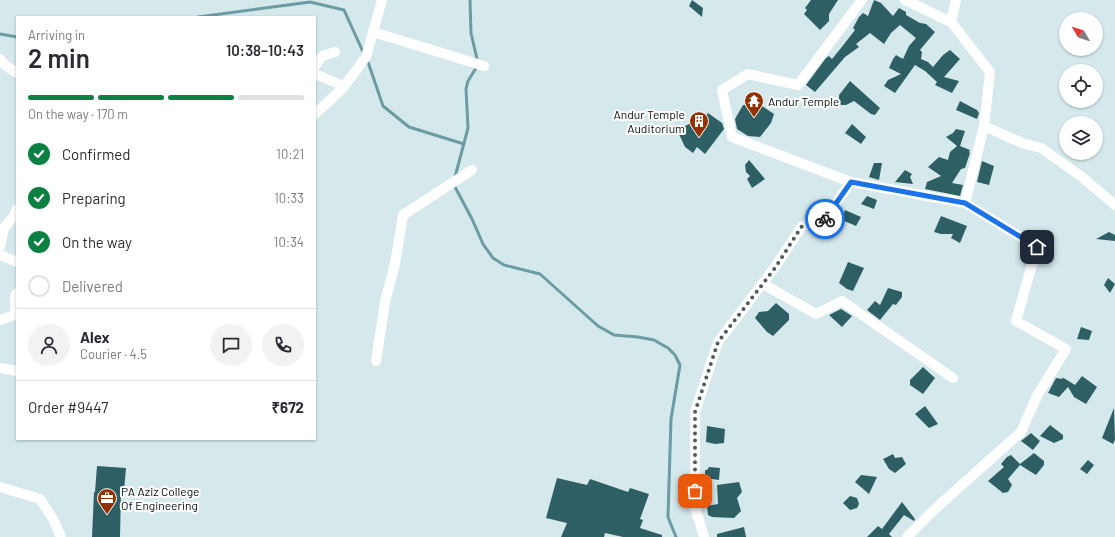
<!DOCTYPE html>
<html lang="en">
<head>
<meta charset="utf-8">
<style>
  :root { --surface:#fff; --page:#f2f2f3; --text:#2b2b33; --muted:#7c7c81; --line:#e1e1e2; --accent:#0b8043 }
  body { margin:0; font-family:Barlow,sans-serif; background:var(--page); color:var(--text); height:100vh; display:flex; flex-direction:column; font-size:15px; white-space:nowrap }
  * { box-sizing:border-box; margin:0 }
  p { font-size:13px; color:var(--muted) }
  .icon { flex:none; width:22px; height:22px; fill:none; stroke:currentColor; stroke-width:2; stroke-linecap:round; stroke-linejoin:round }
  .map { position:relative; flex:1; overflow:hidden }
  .sheet { position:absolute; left:16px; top:16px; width:300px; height:424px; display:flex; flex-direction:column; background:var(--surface); border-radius:0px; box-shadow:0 1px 3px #0004 }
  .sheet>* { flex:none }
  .needle { width:26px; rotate:309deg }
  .controls { position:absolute; left:1059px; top:12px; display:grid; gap:8px }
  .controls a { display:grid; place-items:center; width:44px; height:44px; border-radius:50%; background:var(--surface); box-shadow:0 1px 3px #0004; font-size:20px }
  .pin { position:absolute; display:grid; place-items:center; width:34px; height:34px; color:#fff; margin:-17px; border-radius:8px; box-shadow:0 2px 6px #0006 }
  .courier { position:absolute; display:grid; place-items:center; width:40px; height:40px; margin:-20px; border:3px solid #1a73e8; border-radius:50%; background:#fff; color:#222; box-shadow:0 1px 5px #0007 }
  .summary em { font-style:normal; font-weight:600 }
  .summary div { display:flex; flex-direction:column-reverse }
  .summary { display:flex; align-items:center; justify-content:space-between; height:68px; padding:0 12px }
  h1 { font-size:26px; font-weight:600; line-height:30px }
  .bar { display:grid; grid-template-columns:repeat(4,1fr); gap:6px 4px; align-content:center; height:48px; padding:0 12px }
  .bar i { height:5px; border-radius:3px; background:var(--line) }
  .bar .selected { background:var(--accent) }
  .bar p { grid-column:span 4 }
  .line { display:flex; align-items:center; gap:10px; padding:0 12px; border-top:1px solid var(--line) }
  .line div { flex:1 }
  .round { display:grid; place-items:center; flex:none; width:42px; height:42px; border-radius:21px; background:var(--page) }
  ol { padding:0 12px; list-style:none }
  li { display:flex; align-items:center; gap:12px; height:44px }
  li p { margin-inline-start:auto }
  li .icon { padding:4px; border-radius:50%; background:var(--accent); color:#fff; stroke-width:4 }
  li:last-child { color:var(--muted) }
  li i { width:22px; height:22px; border:2px solid var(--line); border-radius:50% }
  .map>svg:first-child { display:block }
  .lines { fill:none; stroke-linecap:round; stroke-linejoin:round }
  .stream { stroke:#6b9ca3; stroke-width:3 }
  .building { fill:#2e5f65 }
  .street { stroke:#fff; stroke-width:10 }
  .done { stroke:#505b5d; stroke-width:4; stroke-dasharray:0 7.2 }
  .route { stroke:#1a73e8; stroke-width:5 }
  .labels { text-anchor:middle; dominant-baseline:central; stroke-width:4; stroke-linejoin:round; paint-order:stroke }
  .poi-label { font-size:12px; fill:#080f10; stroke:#fff; text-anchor:start }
</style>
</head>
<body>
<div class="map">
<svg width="1115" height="537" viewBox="0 0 1115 537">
  <rect width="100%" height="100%" fill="#d5e9ec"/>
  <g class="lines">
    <!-- stream -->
    <path class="stream" d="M198 17 310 2 344 10 364 54
      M0 34 17 37
      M367 59 383 106 409 127 464 144
      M455 177 468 128 466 89 468 81 476 68 477 59 471 33 470 0
      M454 185 472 219 483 244 493 258 504 265 540 274 598 326 614 335 638 337 654 340 668 348 675 355 680 365 671 419 668 517 676 537"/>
  </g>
  <!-- building -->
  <path class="building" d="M692 0 703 8 702 17 689 6Z
    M811 0H838L829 14V21L820 30 804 14 807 10 805 8Z
    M874 0 881 3 893 16 899 8 906 12V15L920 23 926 24 935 32 920 50 922 52 921 59 928 62 933 67 943 55 950 50 960 59 944 77 959 81 952 93 935 85 937 82 925 71 915 65 895 93 884 86 888 80 901 74 889 68 893 59 896 55 903 59 909 46 916 38 900 25 891 33 884 44 870 33 856 44 859 47 845 57 815 92 806 85 826 58 829 56 832 59 841 48 855 30 853 28 859 17 863 13 868 16Z
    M850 81 880 108 875 115 871 114 854 101 846 105H839V95Z
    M960 101 977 110 979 113 977 119 956 110Z
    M759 104 774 114 771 123 760 137 748 136 737 129 735 119 743 105Z
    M708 113 722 123 724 129 705 154 697 147 693 153 685 147 677 130 697 120 701 123Z
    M852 124 866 137 861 144 845 133Z
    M956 129 965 131 960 146 970 150 969 152 970 153 965 168 961 169 952 183 963 185 960 196 925 189 927 182 941 176 928 167 939 157 948 160 950 152 957 146 946 137 953 133Z
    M749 160 765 179 752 188 747 179 750 176 746 172 745 165Z
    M982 161 994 166 989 185 977 182Z
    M874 163H882L879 180 869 177Z
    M905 170 912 174 910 177 913 184 895 182Z
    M867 196 877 200 874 209 861 204Z
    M845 210 861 217 856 226 842 220Z
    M941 216 967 226 960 243 951 238 953 234H941L934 232Z
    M1109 232 1115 235V241L1096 239Z
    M848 262 864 268 853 291 847 289 839 283Z
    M1108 278 1115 284 1110 293 1104 285Z
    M888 288 902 292V297L896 305 893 304 880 320 867 310 875 301 880 305Z
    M776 303 789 314V320L773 336 767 332 755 318 759 312 768 311Z
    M841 309 852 316 842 327 829 315Z
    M1081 327 1092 331 1089 340 1077 339Z
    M923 367 935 378 923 394 910 385V380Z
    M1082 376 1097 387 1086 404 1074 397 1068 387 1059 397 1048 393 1056 378 1063 379 1062 377 1075 385Z
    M925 406 938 424 929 428 915 414Z
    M1114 408 1115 440 1113 444 1102 438Z
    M1050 425 1063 435V439L1054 443 1040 436Z
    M707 426 725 429 724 443 715 444 706 442Z
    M1031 433 1040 441 1033 450 1021 441Z
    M1034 453 1044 461V465L1036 475 1020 465 1008 479 1012 485 1008 492 1003 493 988 481 1004 467 1001 464 1007 457 1011 455 1020 464Z
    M893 454 895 458 902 457 906 464 895 473 889 469 883 459Z
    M1088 460 1094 465 1087 474 1080 469Z
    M97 466 126 468 124 491H121L120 537H92L94 492H95Z
    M709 467 720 468 719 480 705 478V470H707Z
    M861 475 877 477 869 494 855 482Z
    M557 478 587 485 590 479 628 492 630 488 649 494 640 519 643 520 640 528 662 535V537H623L605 533 604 537H561L567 523 546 518Z
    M739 482 742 492 737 498 741 511 734 518 712 517 708 515 707 506 718 504 717 485Z
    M850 496 857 498 859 504 857 508 850 510 843 503Z
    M902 502 915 519 914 521 904 515 889 534 892 537H867L878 526 882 529Z
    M744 527 746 537H717V534Z"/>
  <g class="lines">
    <!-- street -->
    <path class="street" d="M905 0 951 22
      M373 32 484 66
      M0 59 5 65 17 73
      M315 66 322 56 335 52
      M315 74 344 86
      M315 114 342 89 366 57 382 0
      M984 126 1022 143 1041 148 1082 177 1115 205
      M851 182 732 137 722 90 748 74 798 85 862 0
      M0 247 4 228 14 216 17 209
      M0 255 17 262
      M763 284 816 314 842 301 953 378
      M15 315V296L17 293
      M0 320 17 314
      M376 361 385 302 395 264 403 215 472 170
      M0 368 17 371
      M0 487 40 499 53 519 61 537
      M704 537 695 507V412L718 342 775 267 802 226 823 221 851 182 965 203 984 126 990 72 951 22 956 0
      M907 537 935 509 1021 432 1038 394 1066 349 1016 321 1037 247 965 203"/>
  </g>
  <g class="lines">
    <!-- done -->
    <path class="done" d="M695 491V412L718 342 775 268 802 226 823 221 825 219"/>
    <!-- route -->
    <path class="route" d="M825 219 851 182 965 203 1037 247"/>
  </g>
  <!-- icons -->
  <defs>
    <g id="temple-pin" transform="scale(1)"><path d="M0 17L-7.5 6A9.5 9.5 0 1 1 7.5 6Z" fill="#953000" stroke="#fff"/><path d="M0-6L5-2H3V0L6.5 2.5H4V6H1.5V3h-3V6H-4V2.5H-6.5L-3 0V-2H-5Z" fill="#fff"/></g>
    <g id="building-pin" transform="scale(1)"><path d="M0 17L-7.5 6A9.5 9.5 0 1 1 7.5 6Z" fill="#953000" stroke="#fff"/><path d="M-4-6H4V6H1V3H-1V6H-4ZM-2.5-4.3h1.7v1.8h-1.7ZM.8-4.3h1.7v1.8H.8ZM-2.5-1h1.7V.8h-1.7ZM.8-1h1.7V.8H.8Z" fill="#fff"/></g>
    <g id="office-pin" transform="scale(1)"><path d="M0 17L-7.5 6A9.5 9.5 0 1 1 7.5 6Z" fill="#953000" stroke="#fff"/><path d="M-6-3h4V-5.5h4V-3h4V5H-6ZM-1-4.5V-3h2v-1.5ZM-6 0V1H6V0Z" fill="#fff"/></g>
  </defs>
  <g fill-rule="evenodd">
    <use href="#temple-pin" x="754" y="101"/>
    <use href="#building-pin" x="699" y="121"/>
    <use href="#office-pin" x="107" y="498"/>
  </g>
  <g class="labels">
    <!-- poi labels -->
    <g class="poi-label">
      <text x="768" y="101">Andur Temple</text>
      <text x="685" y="114" text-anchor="end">Andur Temple<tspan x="685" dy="14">Auditorium</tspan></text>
      <text x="121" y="491">PA Aziz College<tspan x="121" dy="14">Of Engineering</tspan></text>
    </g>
  </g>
</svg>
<div class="controls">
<a><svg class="needle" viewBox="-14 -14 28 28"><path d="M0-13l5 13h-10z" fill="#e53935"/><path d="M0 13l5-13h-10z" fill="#7c7c81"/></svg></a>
<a><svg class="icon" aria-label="locate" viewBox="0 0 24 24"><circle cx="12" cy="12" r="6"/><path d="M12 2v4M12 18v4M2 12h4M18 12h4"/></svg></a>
<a><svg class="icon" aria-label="layers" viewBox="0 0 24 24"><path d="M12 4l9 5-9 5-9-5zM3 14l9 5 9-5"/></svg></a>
</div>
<div class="pin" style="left:695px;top:491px;background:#ea580c"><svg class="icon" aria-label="bag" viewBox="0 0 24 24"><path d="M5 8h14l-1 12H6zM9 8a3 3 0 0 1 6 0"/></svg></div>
<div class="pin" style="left:1037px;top:247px;background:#1f2937"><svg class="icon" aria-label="home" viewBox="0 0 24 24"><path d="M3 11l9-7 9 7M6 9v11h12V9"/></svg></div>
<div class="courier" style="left:825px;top:219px"><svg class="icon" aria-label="bike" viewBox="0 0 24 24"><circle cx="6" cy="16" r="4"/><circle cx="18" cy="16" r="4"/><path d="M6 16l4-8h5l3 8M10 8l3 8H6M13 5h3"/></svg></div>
<section class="sheet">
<div class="summary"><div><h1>2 min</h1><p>Arriving in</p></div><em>10:38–10:43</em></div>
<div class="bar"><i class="selected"></i><i class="selected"></i><i class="selected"></i><i></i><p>On the way · 170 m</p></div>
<ol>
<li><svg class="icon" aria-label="check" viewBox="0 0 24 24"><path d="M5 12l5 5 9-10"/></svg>Confirmed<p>10:21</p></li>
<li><svg class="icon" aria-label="check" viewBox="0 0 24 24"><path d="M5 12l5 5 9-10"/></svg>Preparing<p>10:33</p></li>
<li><svg class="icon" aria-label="check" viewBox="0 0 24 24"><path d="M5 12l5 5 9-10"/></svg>On the way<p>10:34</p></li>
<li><i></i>Delivered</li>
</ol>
<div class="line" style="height:72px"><a class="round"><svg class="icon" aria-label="person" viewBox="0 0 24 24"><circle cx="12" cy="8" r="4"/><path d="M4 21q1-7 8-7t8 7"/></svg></a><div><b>Alex</b><p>Courier · 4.5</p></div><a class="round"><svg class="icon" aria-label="chat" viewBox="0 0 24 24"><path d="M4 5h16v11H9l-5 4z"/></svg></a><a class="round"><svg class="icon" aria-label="phone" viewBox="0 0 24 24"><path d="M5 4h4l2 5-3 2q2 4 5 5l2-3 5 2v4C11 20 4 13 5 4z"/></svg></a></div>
<div class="line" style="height:52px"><div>Order #9447</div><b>₹672</b></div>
</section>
</div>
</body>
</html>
